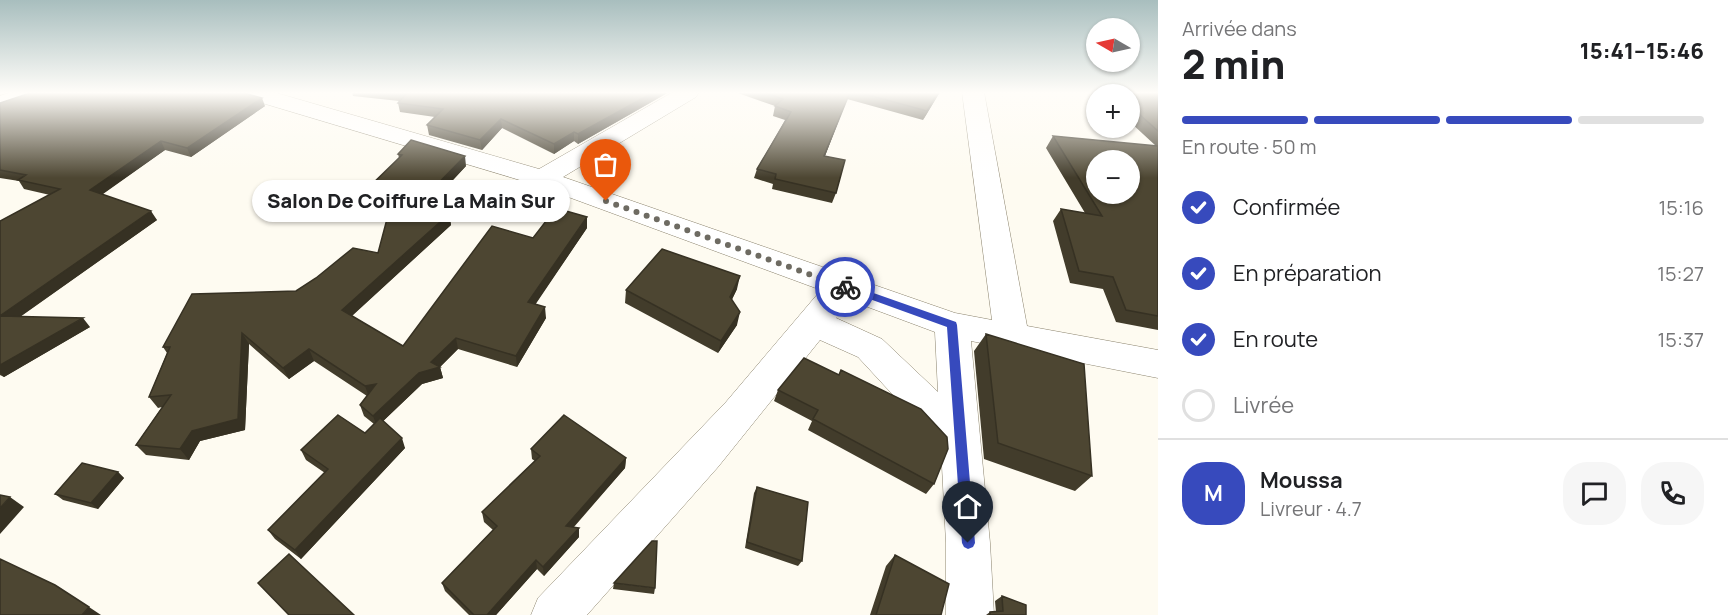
<!DOCTYPE html>
<html lang="fr">
<head>
<meta charset="utf-8">
<style>
  :root { --surface:#fff; --page:#f6f6f6; --text:#202124; --muted:#757577; --line:#e0e0e0; --accent:#374abd }
  body { margin:0; font-family:Manrope,sans-serif; background:var(--page); color:var(--text); height:100vh; display:flex; flex-direction:column; font-size:22px; white-space:nowrap }
  * { box-sizing:border-box; margin:0 }
  p { font-size:20px; color:var(--muted) }
  .icon { flex:none; width:33px; height:33px; fill:none; stroke:currentColor; stroke-width:2; stroke-linecap:round; stroke-linejoin:round }
  .map { position:relative; flex:1; overflow:hidden }
  .drawer { display:flex; flex-direction:column; background:var(--surface); width:570px }
  .drawer>* { flex:none }
  .needle { width:39px; rotate:279deg }
  .tools { position:absolute; left:1086px; top:18px; display:grid; gap:12px }
  .tools a { display:grid; place-items:center; width:54px; height:54px; border-radius:50%; background:var(--surface); box-shadow:0 2px 4px #0004; font-size:30px }
  .pin { position:absolute; display:grid; place-items:center; width:51px; height:51px; color:#fff; margin:-62px -26px; border-radius:50% 50% 50% 0; rotate:-45deg; box-shadow:0 0 6px #0007 }
  .pin .icon { rotate:45deg }
  .courier { position:absolute; display:grid; place-items:center; width:60px; height:60px; margin:-30px; border:4px solid #374abd; border-radius:50%; background:#fff; color:#222; box-shadow:0 2px 8px #0007 }
  .bubble { position:absolute; height:42px; border-radius:21px; background:var(--surface); box-shadow:0 2px 4px #0004; font-size:20px; font-weight:800; line-height:42px; text-align:center }
  .head em { font-style:normal; font-weight:800 }
  .head div { display:flex; flex-direction:column-reverse }
  .head { display:flex; align-items:center; justify-content:space-between; height:102px; padding:0 24px }
  h1 { font-size:39px; font-weight:800; line-height:45px }
  .bar { display:grid; grid-template-columns:repeat(4,1fr); gap:9px 6px; align-content:center; height:72px; padding:0 24px }
  .bar i { height:8px; border-radius:4px; background:var(--line) }
  .bar .active { background:var(--accent) }
  .bar p { grid-column:span 4 }
  .line { display:flex; align-items:center; gap:15px; padding:0 24px; border-top:2px solid var(--line) }
  .line div { flex:1 }
  .round { display:grid; place-items:center; flex:none; width:63px; height:63px; border-radius:24px; background:var(--page) }
  ol { padding:0 24px; list-style:none }
  li { display:flex; align-items:center; gap:18px; height:66px }
  li p { margin-inline-start:auto }
  li .icon { padding:6px; border-radius:50%; background:var(--accent); color:#fff; stroke-width:4 }
  li:last-child { color:var(--muted) }
  li i { width:33px; height:33px; border:3px solid var(--line); border-radius:50% }
  main { display:flex; flex:1; min-height:0 }
  .map>svg:first-child { display:block }
  .lines { fill:none; stroke-linecap:round; stroke-linejoin:round }
  .minor-casing { stroke:#8b836d; stroke-width:1 }
  .minor { fill:#fff; fill-rule:evenodd }
  .wall { fill:#423c2b }
  .shaded-wall { fill:#363123 }
  .building { fill:#4d4632; stroke:#363123; stroke-width:1.5; fill-rule:evenodd }
  .route { fill:#374abd }
  .done { stroke:#6e6b62; stroke-width:6; stroke-dasharray:0 10.8 }
</style>
</head>
<body>
<main>
<div class="map">
<svg width="1158" height="615" viewBox="0 0 1158 615">
  <rect width="100%" height="100%" fill="#fefbf1"/>
  <g class="lines">
    <!-- minor casing -->
    <g class="minor-casing">
      <path id="minor" d="M12 92H43L40 97 0 111V96Z
        M239 92H273L539 169 673 92H699L696 97 563 177 955 313 992 320 962 92H984L1027 326 1158 350V378L971 341 990 543 994 615H946V543L941 447 858 357 820 340 718 467 587 615H531L538 598 726 402 821 290 533 184 242 97ZM849 300 935 332 938 392 882 339 836 318Z"/>
    </g>
    <!-- minor -->
    <use href="#minor" class="minor"/>
  </g>
  <!-- wall -->
  <path class="wall" d="M352 92H669L578 144 574 141 554 154 502 128 482 150 429 135 427 125 435 117 400 112 398 103 399 101 353 96Z
    M735 92H940L923 120 847 99 825 156 836 193 832 203 772 189 773 184 754 178 757 169 785 120 773 116 775 106Z
    M1112 92H1158V330L1116 322 1103 289 1070 283 1053 221 1061 209 1085 213 1046 148 1053 136 1156 146 1130 122V94H1114Z
    M0 103 265 106 191 157 165 150 102 194 157 220 20 317 90 327 4 377 0 375V221L50 195 24 189 19 181 0 178Z
    M398 154 466 166 428 207 449 214 451 225 352 316 403 346 533 238 587 228 535 304 546 318 517 367 458 349 440 367 443 378 422 384 383 421 405 448 301 559 275 539 268 530 325 473 306 460 301 450 365 433 374 424 364 416 360 405 367 396 314 361 289 379 249 344 245 430 200 441 189 460 146 455 136 445 162 407 158 408 149 397 167 353 163 347 296 291 378 253 393 214 364 206 361 195 399 158Z
    M737 289 732 299 737 325 718 353 625 303 626 290Z
    M986 334 1092 476 1075 491 984 459 974 351Z
    M839 375 934 484 926 494 808 430 812 421 774 401 778 390Z
    M531 449 626 458 625 468 574 527 579 528V537L544 576 537 569 496 615H469L445 591 442 583 493 530 484 522 482 512 535 461 532 459Z
    M118 472 124 478 98 509 63 500 55 494Z
    M757 487 802 561 798 566 745 548 754 493Z
    M895 555 941 615H870L886 566Z
    M614 583 655 588 654 594 613 589Z
    M1002 596 1026 615H986L990 612H996L995 601Z"/>
  <!-- shaded-wall -->
  <path class="shaded-wall" d="M654 92H669L578 144V134Z
    M850 92 847 99 821 166 824 156Z
    M938 92H940L923 120 927 111Z
    M262 98 265 106 191 157 187 148Z
    M501 119 502 128 482 150 480 140Z
    M574 132V141L554 154V144Z
    M161 141 165 150 96 199 90 190Z
    M465 156 466 166 420 215 418 204Z
    M151 211 157 220 8 325 0 316Z
    M449 214 451 225 346 321 342 310Z
    M587 217V228L529 314 528 302Z
    M740 276 737 289 727 310 730 297Z
    M545 307 546 318 517 367 516 356Z
    M740 312 737 325 718 353 721 341Z
    M83 318 90 327 4 377 0 373V365Z
    M242 333 249 344 245 430 200 441 189 460 180 449Z
    M456 338 458 349 439 368 440 367 443 378 422 384 377 427 373 416Z
    M309 349 314 361 289 379 283 368Z
    M376 384 369 397 365 386Z
    M402 438 405 448 301 559 295 550Z
    M626 458 625 468 566 535V526Z
    M118 472 124 478 98 509 91 503Z
    M10 497 24 507 0 534V508Z
    M579 528V537L544 576 543 567Z
    M536 560 537 569 496 615H487Z
    M89 607 101 615H82Z"/>
  <!-- building -->
  <path class="building" d="M33 92H240L262 98 187 148 161 141 90 190 151 211 0 316V221L60 189 18 180 26 175 0 170V103Z
    M398 92H654L578 134 574 132 554 144 501 119 480 140 427 125 443 109 398 103 407 93Z
    M763 92H850L824 156 845 160 836 193 775 179 776 174 757 169 791 112 775 106 783 99Z
    M857 92H938L927 111Z
    M1127 92H1158V131L1130 106V98H1134Z
    M1053 136 1158 146V316L1126 310 1113 277 1079 271 1061 209 1102 216ZM1096 160H1130V194H1096Z
    M411 140 465 156 418 204 449 214 342 310 403 346 492 226 533 238 556 208 587 217 528 302 545 307 516 356 456 338 431 362 440 367 419 373 373 416 360 405 376 384 365 386 309 349 283 368 242 333 238 419 192 431 180 449 136 445 171 395 149 397 170 347H163L192 294 296 291 316 278 353 248 378 253 387 219 402 207 361 195 402 155 398 154Z
    M662 249 740 276 730 297 740 312 721 341 626 290Z
    M0 316 83 318 0 365Z
    M986 334 1084 364 1092 476 998 443Z
    M804 358 839 375 841 370 921 409 947 437 948 449 934 484 813 419 818 410 778 390Z
    M338 415 365 433 380 418 402 438 295 550 268 530 328 469 301 450Z
    M564 415 626 458 566 526 579 528 543 567 536 560 487 615H474L442 583 497 526 482 512 540 456 531 449Z
    M82 463 118 472 91 503 55 494Z
    M757 487 808 502 802 561 747 542Z
    M0 495 10 497 0 508Z
    M652 541H657L655 588 614 583Z
    M289 554 354 615H289L258 583Z
    M895 555 949 584 941 615H876Z
    M0 559 55 585 89 607 82 615H0Z
    M1002 596 1026 605V615H990V612L1003 611Z"/>
  <!-- sky -->
  <linearGradient id="sky" x2="0" y2="1"><stop stop-color="#a8bebe"/><stop offset="0.52" stop-color="#fffdf9"/><stop offset="1" stop-color="#fffdf9" stop-opacity="0"/></linearGradient>
  <rect width="1158" height="178" fill="url(#sky)"/>
  <!-- route -->
  <path class="route" d="M845 283 956 322 957 325 975 543 973 547 968 549 964 547 962 543 947 327 842 289 841 287Z"/>
  <g class="lines">
    <!-- done -->
    <path class="done" d="M606 201 845 287"/>
  </g>
</svg>
<div class="tools">
<a><svg class="needle" viewBox="-14 -14 28 28"><path d="M0-13l5 13h-10z" fill="#e53935"/><path d="M0 13l5-13h-10z" fill="#757577"/></svg></a>
<a>+</a>
<a>−</a>
</div>
<div class="pin" style="left:606px;top:201px;background:#ea580c"><svg class="icon" aria-label="bag" viewBox="0 0 24 24"><path d="M5 8h14l-1 12H6zM9 8a3 3 0 0 1 6 0"/></svg></div>
<div class="pin" style="left:968px;top:543px;background:#1f2937"><svg class="icon" aria-label="home" viewBox="0 0 24 24"><path d="M3 11l9-7 9 7M6 9v11h12V9"/></svg></div>
<div class="courier" style="left:845px;top:287px"><svg class="icon" aria-label="bike" viewBox="0 0 24 24"><circle cx="6" cy="16" r="4"/><circle cx="18" cy="16" r="4"/><path d="M6 16l4-8h5l3 8M10 8l3 8H6M13 5h3"/></svg></div>
<div class="bubble" style="left:252px;top:180px;width:318px">Salon De Coiffure La Main Sur</div>
</div>
<section class="drawer">
<div class="head"><div><h1>2 min</h1><p>Arrivée dans</p></div><em>15:41–15:46</em></div>
<div class="bar"><i class="active"></i><i class="active"></i><i class="active"></i><i></i><p>En route · 50 m</p></div>
<ol>
<li><svg class="icon" aria-label="check" viewBox="0 0 24 24"><path d="M5 12l5 5 9-10"/></svg>Confirmée<p>15:16</p></li>
<li><svg class="icon" aria-label="check" viewBox="0 0 24 24"><path d="M5 12l5 5 9-10"/></svg>En préparation<p>15:27</p></li>
<li><svg class="icon" aria-label="check" viewBox="0 0 24 24"><path d="M5 12l5 5 9-10"/></svg>En route<p>15:37</p></li>
<li><i></i>Livrée</li>
</ol>
<div class="line" style="height:108px"><b class="round" style="background:var(--accent);color:#fff">M</b><div><b>Moussa</b><p>Livreur · 4.7</p></div><a class="round"><svg class="icon" aria-label="chat" viewBox="0 0 24 24"><path d="M4 5h16v11H9l-5 4z"/></svg></a><a class="round"><svg class="icon" aria-label="phone" viewBox="0 0 24 24"><path d="M5 4h4l2 5-3 2q2 4 5 5l2-3 5 2v4C11 20 4 13 5 4z"/></svg></a></div>
</section>
</main>
</body>
</html>
